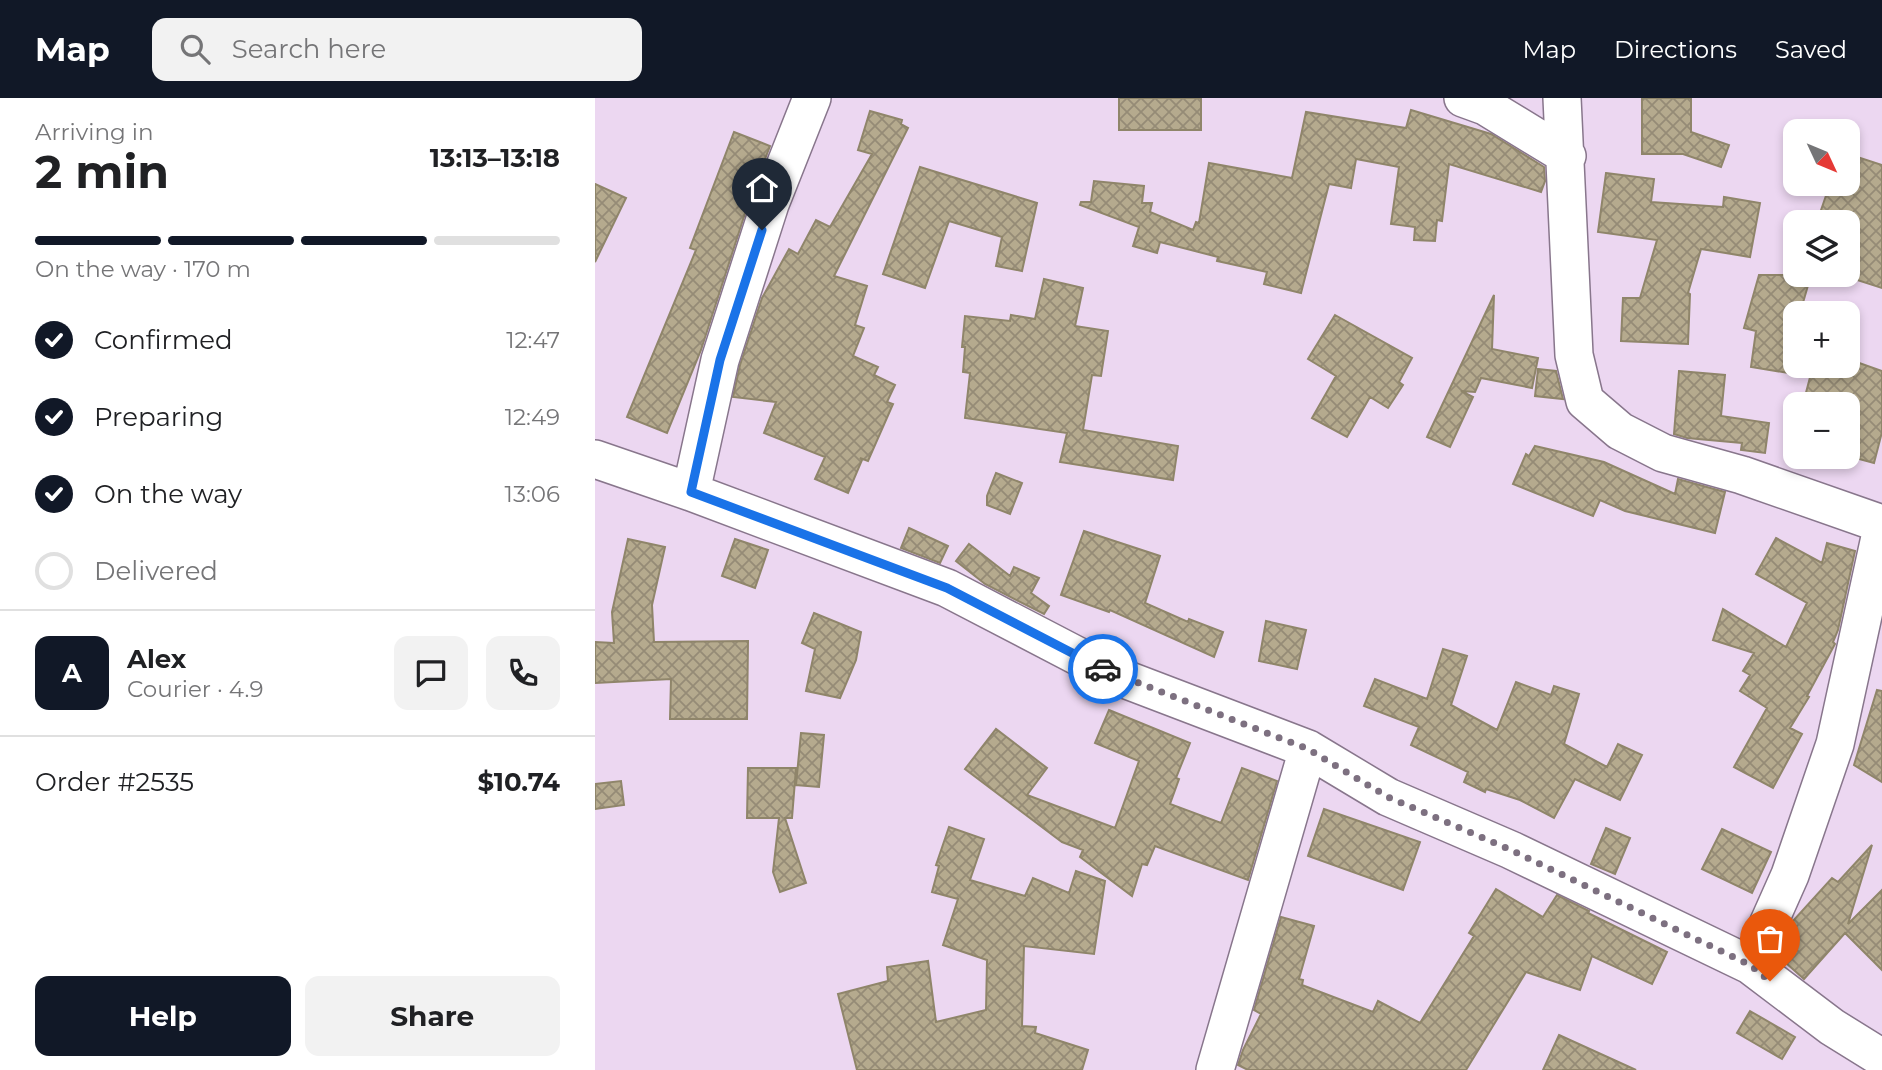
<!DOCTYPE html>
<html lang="en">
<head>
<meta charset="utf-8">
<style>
  :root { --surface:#fff; --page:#f2f2f2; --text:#202124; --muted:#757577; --line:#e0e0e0; --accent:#111827 }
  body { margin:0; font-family:Montserrat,sans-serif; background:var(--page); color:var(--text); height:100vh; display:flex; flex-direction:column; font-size:26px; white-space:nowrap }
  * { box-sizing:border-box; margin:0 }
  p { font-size:23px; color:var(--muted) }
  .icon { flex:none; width:38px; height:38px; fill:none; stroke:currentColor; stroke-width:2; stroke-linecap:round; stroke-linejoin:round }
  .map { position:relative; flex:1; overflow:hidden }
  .details { display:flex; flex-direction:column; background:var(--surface); width:595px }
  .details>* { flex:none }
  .needle { width:46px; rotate:134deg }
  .fabs { position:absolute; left:1188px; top:21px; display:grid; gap:14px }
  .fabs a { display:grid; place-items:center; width:77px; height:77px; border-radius:14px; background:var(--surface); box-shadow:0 4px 10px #0003; font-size:35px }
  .pin { position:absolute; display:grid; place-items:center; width:60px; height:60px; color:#fff; margin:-72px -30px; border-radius:50% 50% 50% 0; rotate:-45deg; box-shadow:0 0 7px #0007 }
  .pin .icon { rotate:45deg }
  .courier { position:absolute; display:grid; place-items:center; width:70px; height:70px; margin:-35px; border:5px solid #1a73e8; border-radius:50%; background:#fff; color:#222; box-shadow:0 2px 9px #0007 }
  .overview em { font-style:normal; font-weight:700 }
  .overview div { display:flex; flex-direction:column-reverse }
  .overview { display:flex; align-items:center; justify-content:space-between; height:119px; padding:0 35px }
  h1 { font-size:46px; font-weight:700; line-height:52px }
  .bar { display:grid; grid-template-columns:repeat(4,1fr); gap:10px 7px; align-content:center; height:84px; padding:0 35px }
  .bar i { height:9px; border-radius:5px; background:var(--line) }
  .bar .current { background:var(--accent) }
  .bar p { grid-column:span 4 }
  .line { display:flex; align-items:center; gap:18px; padding:0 35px; border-top:2px solid var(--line) }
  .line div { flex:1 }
  .round { display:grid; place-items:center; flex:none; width:74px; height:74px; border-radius:14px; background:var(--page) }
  ol { padding:0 35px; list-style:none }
  li { display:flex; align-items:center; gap:21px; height:77px }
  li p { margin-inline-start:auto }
  li .icon { padding:7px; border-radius:50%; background:var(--accent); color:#fff; stroke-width:4 }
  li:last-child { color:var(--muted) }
  li i { width:38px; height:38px; border:4px solid var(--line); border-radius:50% }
  .cta { display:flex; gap:14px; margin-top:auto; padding:14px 35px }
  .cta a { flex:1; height:80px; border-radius:14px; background:var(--accent); color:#fff; font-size:28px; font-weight:700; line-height:80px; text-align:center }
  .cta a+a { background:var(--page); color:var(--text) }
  header { display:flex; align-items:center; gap:42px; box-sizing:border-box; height:98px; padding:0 35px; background:var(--accent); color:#fff }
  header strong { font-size:33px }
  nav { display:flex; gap:38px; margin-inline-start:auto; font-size:24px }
  .search { width:490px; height:63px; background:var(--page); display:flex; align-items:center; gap:18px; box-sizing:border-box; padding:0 24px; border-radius:14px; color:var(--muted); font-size:26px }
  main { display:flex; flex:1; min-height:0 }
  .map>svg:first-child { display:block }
  .building { fill:url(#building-cross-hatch); stroke:#8f856a; stroke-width:2 }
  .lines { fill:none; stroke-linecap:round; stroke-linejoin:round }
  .minor-casing { stroke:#88768c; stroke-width:40 }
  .minor { stroke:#fff; stroke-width:37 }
  .done { stroke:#7d7080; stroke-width:7; stroke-dasharray:0 12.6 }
  .route { stroke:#1a73e8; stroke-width:9 }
</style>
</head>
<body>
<header>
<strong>Map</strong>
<div class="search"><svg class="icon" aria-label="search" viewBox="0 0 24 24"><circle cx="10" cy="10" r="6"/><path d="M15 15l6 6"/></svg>Search here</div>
<nav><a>Map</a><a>Directions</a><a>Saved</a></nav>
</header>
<main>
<section class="details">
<div class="overview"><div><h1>2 min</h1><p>Arriving in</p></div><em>13:13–13:18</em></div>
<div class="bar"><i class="current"></i><i class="current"></i><i class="current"></i><i></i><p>On the way · 170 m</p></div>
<ol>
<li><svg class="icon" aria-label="check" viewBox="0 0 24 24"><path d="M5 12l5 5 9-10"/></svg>Confirmed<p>12:47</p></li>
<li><svg class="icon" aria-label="check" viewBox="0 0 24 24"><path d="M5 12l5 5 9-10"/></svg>Preparing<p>12:49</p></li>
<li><svg class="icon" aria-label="check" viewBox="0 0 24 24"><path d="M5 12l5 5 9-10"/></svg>On the way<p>13:06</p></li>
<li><i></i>Delivered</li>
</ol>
<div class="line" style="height:126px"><b class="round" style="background:var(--accent);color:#fff">A</b><div><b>Alex</b><p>Courier · 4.9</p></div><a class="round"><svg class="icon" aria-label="chat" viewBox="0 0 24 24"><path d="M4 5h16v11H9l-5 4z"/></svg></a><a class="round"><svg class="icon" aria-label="phone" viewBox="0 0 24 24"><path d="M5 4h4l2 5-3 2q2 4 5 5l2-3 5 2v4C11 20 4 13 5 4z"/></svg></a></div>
<div class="line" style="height:91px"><div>Order #2535</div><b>$10.74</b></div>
<div class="cta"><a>Help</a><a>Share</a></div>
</section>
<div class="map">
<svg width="1287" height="972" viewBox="0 0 1287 972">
  <defs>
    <pattern id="building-cross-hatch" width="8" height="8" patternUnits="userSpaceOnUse" patternTransform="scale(1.75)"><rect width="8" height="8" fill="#b5aa8e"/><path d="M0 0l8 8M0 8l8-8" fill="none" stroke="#958b76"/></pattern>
  </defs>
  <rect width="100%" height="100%" fill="#ecd7f1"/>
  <!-- building -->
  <path class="building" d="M524 0H606V32H524Z
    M1047 0H1096V34L1134 47 1126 69 1088 56H1047Z
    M816 12 896 36 949 69 950 83 946 94 854 66 847 123 842 122 840 143 819 142 820 129 796 126 804 69 761 61 756 90 734 86 706 195 669 186 672 174 622 163 623 159 565 144 562 155 538 148 544 129 485 107 486 104H496L499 83 549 88 547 105H557L555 114 598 132 601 124 604 125 614 65 697 80 711 14 811 30Z
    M275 13 307 22 306 26 313 30 239 178 272 188 260 227 269 230 258 258 283 269 279 277 300 287 292 304 298 306 273 363 265 360 267 362 253 395 220 381 230 359 169 335 181 304 138 299 145 267 167 200 194 151 203 156 221 122 235 129 277 56 263 52Z
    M139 34 175 48 155 100 106 252 72 335 32 319 101 152 95 150Z
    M1253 56 1287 67V190L1253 179V124H1229L1231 120 1224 118 1235 86H1253Z
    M325 69 442 105 427 173 401 168 407 139 354 123 330 190 288 176Z
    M1011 75 1059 81 1056 104 1128 109 1129 99 1165 105 1155 159 1106 151 1093 195 1095 196 1093 246 1026 243 1028 200H1045L1062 142 1003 134Z
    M0 86 31 100 0 164Z
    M1164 177H1216L1205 215H1200V276L1156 269 1161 233 1149 230Z
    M449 181 488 190 480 228 513 233 506 278 497 277 488 332 583 348 578 382 465 364 472 335 370 320 375 275 368 274 370 249H367L370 218 415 223 416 217 440 221Z
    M899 197 897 251 943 260 937 290 886 280 880 294 866 293 878 299 855 349 832 339Z
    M740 217 817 260 804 284 808 287 793 310 775 299 752 339 717 320 741 278 713 261Z
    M1253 261 1287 273V334L1279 365 1253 358V306H1208L1218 268H1253Z
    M943 271 961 273 968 301 940 298Z
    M1084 273 1130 277 1126 318 1174 325 1170 355 1146 352 1147 345 1092 340 1079 336Z
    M940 348 1009 364 1080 396 1083 381 1130 394 1120 435 1030 413 1005 402 998 418 918 386 931 356 934 358Z
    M401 375 427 385 415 416 392 407V398Z
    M314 430 353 448 345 465 306 450Z
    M489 433 565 458 550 505 593 524 594 521 628 534 619 559 515 512 514 514 466 497Z
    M1181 440 1227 465 1232 445 1260 453 1243 532 1238 544 1240 546 1212 598 1214 599 1195 630 1207 636 1178 690 1139 669 1172 610 1145 593 1155 577 1148 573 1159 555 1118 542 1128 511 1191 549 1212 505 1161 476Z
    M33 441 70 449 57 507 59 544 153 543 152 621H75L76 581 0 585V544L19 545 17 514Z
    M140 441 173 452 160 490 127 478Z
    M374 446 415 478 419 469 444 480 436 495 454 508 449 516 390 486 361 463Z
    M219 515 266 534 261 562 245 600 211 593 220 551 207 545Z
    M671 523 711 532 702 571 664 563Z
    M848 551 872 558 856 607 902 632 921 584 956 597 959 588 984 596 969 646 1012 669 1023 646 1047 657 1025 702 980 681 959 720 925 702 891 691 890 694 869 684 873 674 816 647 824 629 769 608 780 581 832 601Z
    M1282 592 1287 593V684L1259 667Z
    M514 612 595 645 581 680 584 681 575 706 626 725 647 670 682 683 653 782 560 748 552 767 547 766 537 798 485 759 488 752 467 744 370 671 401 631 452 670 432 697 520 730 544 663 500 645Z
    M206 635 229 637 224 689 201 687Z
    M153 670H201L197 720H190L211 785 185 794 178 774 184 720H152Z
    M26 683 29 707 0 711V686Z
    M729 711 825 744 808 792 713 758Z
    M354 729 389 741 375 782 430 798 438 780 474 795 481 773 510 783 499 856 429 848 427 928 441 929 440 935 493 952 487 972H262L243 896 293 883 292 869 333 863 341 924 391 912 392 862 348 847 363 801 337 794 344 768 341 767Z
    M1011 730 1035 740 1020 776 996 766Z
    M1127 731 1176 754 1157 795 1107 771Z
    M1277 747 1253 826 1287 792V872L1250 835 1209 881 1182 857 1197 824 1237 780 1243 784Z
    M901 791 948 819 962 797 994 813 993 815 1072 854 1057 886 997 858 985 892 931 874 871 972H653L643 967 648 952 666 916 659 912 686 819 719 828 704 881 708 882 707 887 778 914 783 903 825 925 879 838 874 835Z
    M1155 913 1200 939 1187 961 1142 935Z
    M964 937 1041 972H948Z"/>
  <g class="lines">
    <!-- minor casing -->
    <g class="minor-casing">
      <path id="minor" d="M868 0 890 8 972 58
        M967 0 979 257 990 303 1025 333 1068 355 1147 377 1287 426
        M0 361 96 394 352 490 519 577 713 651 793 699 916 752 1155 867 1237 929 1287 960
        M96 394 125 262 175 106 217 0
        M1155 867 1195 777 1240 646 1287 430
        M620 972 713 651"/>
    </g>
    <!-- minor -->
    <use href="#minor" class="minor"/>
  </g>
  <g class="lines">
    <!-- done -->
    <path class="done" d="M508 571 713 651 793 699 916 752 1155 867 1175 883"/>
    <!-- route -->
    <path class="route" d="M167 132 125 262 96 394 352 490 508 571"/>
  </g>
</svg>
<div class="fabs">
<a><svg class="needle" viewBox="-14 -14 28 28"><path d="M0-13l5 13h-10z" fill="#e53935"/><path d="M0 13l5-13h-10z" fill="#757577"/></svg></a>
<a><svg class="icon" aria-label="layers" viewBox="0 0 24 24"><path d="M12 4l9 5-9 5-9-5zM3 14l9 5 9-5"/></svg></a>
<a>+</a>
<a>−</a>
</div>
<div class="pin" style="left:1175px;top:883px;background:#ea580c"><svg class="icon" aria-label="bag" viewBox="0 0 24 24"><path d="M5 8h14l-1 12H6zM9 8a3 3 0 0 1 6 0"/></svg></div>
<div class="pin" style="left:167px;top:132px;background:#1f2937"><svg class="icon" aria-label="home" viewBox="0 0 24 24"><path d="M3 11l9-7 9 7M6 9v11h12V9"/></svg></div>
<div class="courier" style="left:508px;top:571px"><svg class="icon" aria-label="car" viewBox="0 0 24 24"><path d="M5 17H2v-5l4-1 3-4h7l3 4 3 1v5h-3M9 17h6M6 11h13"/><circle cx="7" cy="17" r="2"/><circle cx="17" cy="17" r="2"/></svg></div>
</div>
</main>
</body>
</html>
